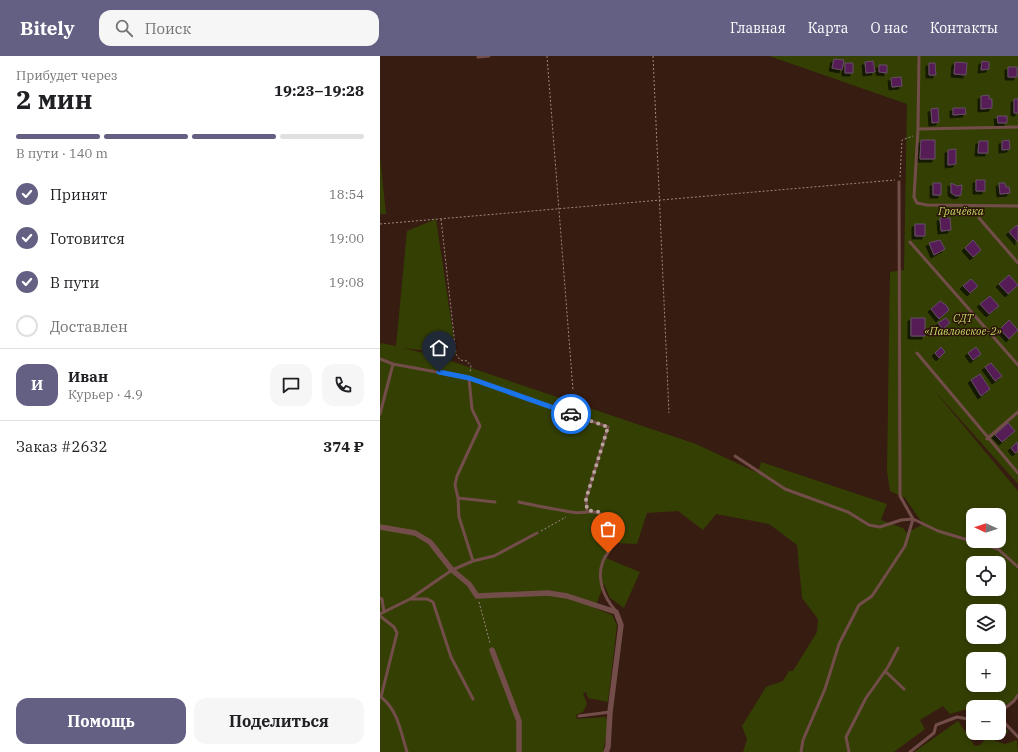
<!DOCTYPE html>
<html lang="ru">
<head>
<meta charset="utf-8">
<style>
  :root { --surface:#fff; --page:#f6f6f6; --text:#202124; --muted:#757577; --line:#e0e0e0; --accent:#636084 }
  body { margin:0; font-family:"IBM Plex Serif",serif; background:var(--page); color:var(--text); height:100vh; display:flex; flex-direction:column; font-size:15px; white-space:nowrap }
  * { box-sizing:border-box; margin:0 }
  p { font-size:13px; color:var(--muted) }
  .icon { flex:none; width:22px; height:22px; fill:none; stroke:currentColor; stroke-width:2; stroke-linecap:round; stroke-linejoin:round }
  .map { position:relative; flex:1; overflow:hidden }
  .details { display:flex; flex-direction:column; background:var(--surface); width:380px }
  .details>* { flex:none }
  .needle { width:26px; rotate:273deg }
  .tools { position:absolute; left:586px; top:452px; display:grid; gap:8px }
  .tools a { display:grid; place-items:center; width:40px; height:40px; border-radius:8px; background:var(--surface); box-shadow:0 2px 6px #0003; font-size:20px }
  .pin { position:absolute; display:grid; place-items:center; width:34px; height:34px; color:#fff; margin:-41px -17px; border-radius:50% 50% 50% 0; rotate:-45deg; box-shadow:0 0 4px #0007 }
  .pin .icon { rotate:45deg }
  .courier { position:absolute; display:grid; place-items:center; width:40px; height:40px; margin:-20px; border:3px solid #1a73e8; border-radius:50%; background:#fff; color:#222; box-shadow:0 1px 5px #0007 }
  .headline em { font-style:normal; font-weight:800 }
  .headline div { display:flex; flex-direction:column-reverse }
  .headline { display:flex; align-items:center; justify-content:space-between; height:68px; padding:0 16px }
  h1 { font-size:26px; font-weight:800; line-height:30px }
  .bar { display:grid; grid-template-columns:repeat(4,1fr); gap:6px 4px; align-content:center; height:48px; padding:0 16px }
  .bar i { height:5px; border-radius:3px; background:var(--line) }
  .bar .selected { background:var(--accent) }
  .bar p { grid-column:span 4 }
  .line { display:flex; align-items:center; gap:10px; padding:0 16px; border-top:1px solid var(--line) }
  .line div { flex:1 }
  .round { display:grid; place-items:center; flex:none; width:42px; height:42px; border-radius:12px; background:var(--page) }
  ol { padding:0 16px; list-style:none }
  li { display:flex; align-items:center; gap:12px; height:44px }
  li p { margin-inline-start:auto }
  li .icon { padding:4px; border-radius:50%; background:var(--accent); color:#fff; stroke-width:4 }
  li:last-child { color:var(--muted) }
  li i { width:22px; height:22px; border:2px solid var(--line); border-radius:50% }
  .primary-button { display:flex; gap:8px; margin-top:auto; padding:8px 16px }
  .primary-button a { flex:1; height:46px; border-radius:12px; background:var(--accent); color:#fff; font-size:16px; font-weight:800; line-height:46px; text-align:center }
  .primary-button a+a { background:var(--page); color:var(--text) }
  header { display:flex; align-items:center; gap:24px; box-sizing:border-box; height:56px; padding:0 20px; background:var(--accent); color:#fff }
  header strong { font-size:19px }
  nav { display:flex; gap:22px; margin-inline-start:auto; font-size:14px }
  .search { width:280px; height:36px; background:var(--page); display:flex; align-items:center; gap:10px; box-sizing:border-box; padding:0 14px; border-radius:12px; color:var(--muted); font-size:15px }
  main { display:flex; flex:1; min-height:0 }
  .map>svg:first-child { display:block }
  .green { fill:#343f04; fill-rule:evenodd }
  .building { fill:#551a57; stroke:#664e66; filter:url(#shadow) }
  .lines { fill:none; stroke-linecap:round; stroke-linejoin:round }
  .path { stroke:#9d877f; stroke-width:1; stroke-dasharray:2 2; stroke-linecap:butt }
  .lane { stroke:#734d4a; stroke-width:3 }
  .street { stroke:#734d4a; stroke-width:5.5 }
  .done { stroke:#b8a49d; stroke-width:4; stroke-dasharray:0 7.2 }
  .route { stroke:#1a73e8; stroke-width:5 }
  .labels { text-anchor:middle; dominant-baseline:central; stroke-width:3; stroke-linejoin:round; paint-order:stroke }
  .park-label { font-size:11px; font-style:italic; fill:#bed963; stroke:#2d1308 }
</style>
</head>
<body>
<header>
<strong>Bitely</strong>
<div class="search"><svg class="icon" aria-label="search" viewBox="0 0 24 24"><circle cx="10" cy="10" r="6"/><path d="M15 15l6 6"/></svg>Поиск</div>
<nav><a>Главная</a><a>Карта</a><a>О нас</a><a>Контакты</a></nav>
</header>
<main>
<section class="details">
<div class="headline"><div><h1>2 мин</h1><p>Прибудет через</p></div><em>19:23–19:28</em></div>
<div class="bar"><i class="selected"></i><i class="selected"></i><i class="selected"></i><i></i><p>В пути · 140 m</p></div>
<ol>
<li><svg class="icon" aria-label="check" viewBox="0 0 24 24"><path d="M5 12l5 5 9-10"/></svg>Принят<p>18:54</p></li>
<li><svg class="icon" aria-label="check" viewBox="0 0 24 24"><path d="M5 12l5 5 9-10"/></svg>Готовится<p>19:00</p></li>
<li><svg class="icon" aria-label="check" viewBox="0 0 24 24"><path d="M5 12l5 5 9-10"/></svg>В пути<p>19:08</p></li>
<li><i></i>Доставлен</li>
</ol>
<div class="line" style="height:72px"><b class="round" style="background:var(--accent);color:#fff">И</b><div><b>Иван</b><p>Курьер · 4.9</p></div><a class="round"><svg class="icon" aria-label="chat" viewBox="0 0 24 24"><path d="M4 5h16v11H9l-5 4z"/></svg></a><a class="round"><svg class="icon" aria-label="phone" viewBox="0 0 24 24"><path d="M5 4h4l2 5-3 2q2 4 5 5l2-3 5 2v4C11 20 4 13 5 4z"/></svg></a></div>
<div class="line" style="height:52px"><div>Заказ #2632</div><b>374 ₽</b></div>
<div class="primary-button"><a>Помощь</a><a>Поделиться</a></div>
</section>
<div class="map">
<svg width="638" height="696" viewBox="0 0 638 696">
  <defs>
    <filter id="shadow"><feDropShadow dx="-3" dy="3" stdDeviation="0" flood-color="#0009"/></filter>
  </defs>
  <rect width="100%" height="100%" fill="#371c11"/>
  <!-- green -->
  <path class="green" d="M389 0H638V428L552 332 638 435V643L623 650 611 646 570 658 563 650 540 664 545 673 514 696H363L367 683 362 670 386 631 403 625 409 615H413L437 576 438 563 422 542 417 489 389 468 336 458 323 474 298 455 267 457 257 488 235 487 226 502 260 516 244 552 230 542 224 528 215 552 232 559 237 569 228 646 208 642 206 636 203 637 207 648 203 656 196 659 197 663 226 661 228 670 223 696H0V287L16 290 27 175 56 163 76 298 22 292 53 299 316 388 378 417 381 406 507 448 501 464 523 472 527 477 543 468 525 442 510 435 507 415 510 216 524 214 527 48ZM593 459H619V485H593ZM593 507H619V533H593ZM593 555H619V581H593ZM593 603H619V629H593Z
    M0 100 6 158H0Z
    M578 665 595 690 600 689 608 680 606 677H619V665L629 676 616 679 615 685 625 688 637 684 638 696H534Z"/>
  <!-- building -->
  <path class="building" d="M454 3 464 4 462 14 452 12Z
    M493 5 495 16 486 17 485 6Z
    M602 5 609 6V13L601 14Z
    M575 6 587 7 586 19 574 18Z
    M465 7H473V17H465Z
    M549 7H555L556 19H549Z
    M499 9H507V17L499 16Z
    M628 11H637V21H628Z
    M521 21 522 30 512 31 511 22Z
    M609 39V43H612V52L601 53V40Z
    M634 43H638V57H634Z
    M558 52 559 66 552 67 551 53Z
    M573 52H585L586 58 573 59Z
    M617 60H627V67H618Z
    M541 84H555V103H540Z
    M629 84 630 93 622 94V85Z
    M599 85H608V97H598Z
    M576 93V108L568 109V94Z
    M596 124H605V135H596Z
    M553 127H561V139H553Z
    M571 127 577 130 582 129 581 139 576 140 571 137Z
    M619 127H625L626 131H629L630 137 620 138Z
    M560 162H570L571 174 561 175Z
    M535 168H545V180H535Z
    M637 169 638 170V186L629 176Z
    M560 184 565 193 554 199 549 187Z
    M593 184 601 194 593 201 585 192Z
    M629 219 638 229 628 238 619 228Z
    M591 223 598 230 590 237 583 230Z
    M610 240 619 250 609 258 600 248Z
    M560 245 566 249 569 254 559 263 551 253Z
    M531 262H545V280H531Z
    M566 262 570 267 563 273 558 267Z
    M629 264 638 274 629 283 620 273Z
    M561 291 565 296 559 302 555 297Z
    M596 291 601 298 593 304 588 297Z
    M611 307 622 320 615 325 605 311Z
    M600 318 610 333 601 340 591 324Z
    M628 367 635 375 622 386 615 379Z
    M637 386 638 395 635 397 631 392Z"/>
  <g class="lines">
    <!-- path -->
    <path class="path" d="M167 0 193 334
      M273 0 289 357
      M520 121 522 84 533 80
      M61 163 76 298 80 304 87 305 91 310 90 317
      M0 168 515 124
      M161 475 186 461
      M99 546 110 587"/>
    <!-- lane -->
    <path class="lane" d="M539 0 538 73 534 141 537 147 547 149 638 150
      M98 1 109 0
      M538 73 638 71
      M599 162 638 207
      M530 186 638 309
      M537 297 638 417
      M0 303 13 308 89 322 228 371 206 443 207 454
      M89 322 92 353 100 370 77 420 75 429 78 442 79 461 93 505
      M0 358 13 308
      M607 383 638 356
      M355 400 405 433 468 456 489 469 500 471 521 464 533 463 558 475 618 493 638 511
      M78 442 115 446
      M139 446C156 450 174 453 191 456 207 459 209 451 227 461 230 469 235 480 232 489 230 495 225 500 223 505 216 523 224 541 235 554
      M0 542 2 543 4 556
      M30 543H47L53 546 71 601 93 643
      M0 558 30 543 72 514 93 505 114 500 157 477
      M0 560 14 571 17 577 1 641C18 654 21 677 27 696
      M505 615 524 633
      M619 657 634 645 638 639
      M199 660 230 656
      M619 661 638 681
      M421 696 423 684 445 633 459 588 479 549 492 540 525 490 533 463 520 440 519 126
      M469 696 466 681 486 642 508 611 518 592
      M530 696 554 677 556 669 577 661 593 664"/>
    <!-- street -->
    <path class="street" d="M0 471 35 477 50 486 72 514 89 528 97 540 168 537 187 540 236 556 241 569 230 656 228 691 226 696
      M112 594 139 665V696"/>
  </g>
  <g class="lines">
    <!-- done -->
    <path class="done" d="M191 358 228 371 206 443 207 454 219 456 227 461C232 475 235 484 228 497"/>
    <!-- route -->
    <path class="route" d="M59 316 89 322 191 358"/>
  </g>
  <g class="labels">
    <!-- park labels -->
    <g class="park-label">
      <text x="581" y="155">Грачёвка</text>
      <text x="583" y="262">СДТ<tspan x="583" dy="13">«Павловское-2»</tspan></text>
    </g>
  </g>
</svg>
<div class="tools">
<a><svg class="needle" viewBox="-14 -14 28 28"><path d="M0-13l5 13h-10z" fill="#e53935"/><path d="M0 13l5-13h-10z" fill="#757577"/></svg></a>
<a><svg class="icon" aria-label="locate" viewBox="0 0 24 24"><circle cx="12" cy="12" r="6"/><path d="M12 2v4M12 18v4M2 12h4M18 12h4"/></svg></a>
<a><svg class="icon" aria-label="layers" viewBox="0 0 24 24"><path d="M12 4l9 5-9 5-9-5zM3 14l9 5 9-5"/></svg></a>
<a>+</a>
<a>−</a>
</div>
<div class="pin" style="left:228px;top:497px;background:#ea580c"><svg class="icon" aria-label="bag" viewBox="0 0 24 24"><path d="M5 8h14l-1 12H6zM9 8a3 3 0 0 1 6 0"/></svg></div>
<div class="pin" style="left:59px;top:316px;background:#1f2937"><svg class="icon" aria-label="home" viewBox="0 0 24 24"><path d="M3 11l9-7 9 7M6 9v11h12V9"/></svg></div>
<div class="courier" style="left:191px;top:358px"><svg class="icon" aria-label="car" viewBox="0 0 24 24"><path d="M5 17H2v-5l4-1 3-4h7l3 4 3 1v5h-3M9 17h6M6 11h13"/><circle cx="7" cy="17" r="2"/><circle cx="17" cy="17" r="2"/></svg></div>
</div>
</main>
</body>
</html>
